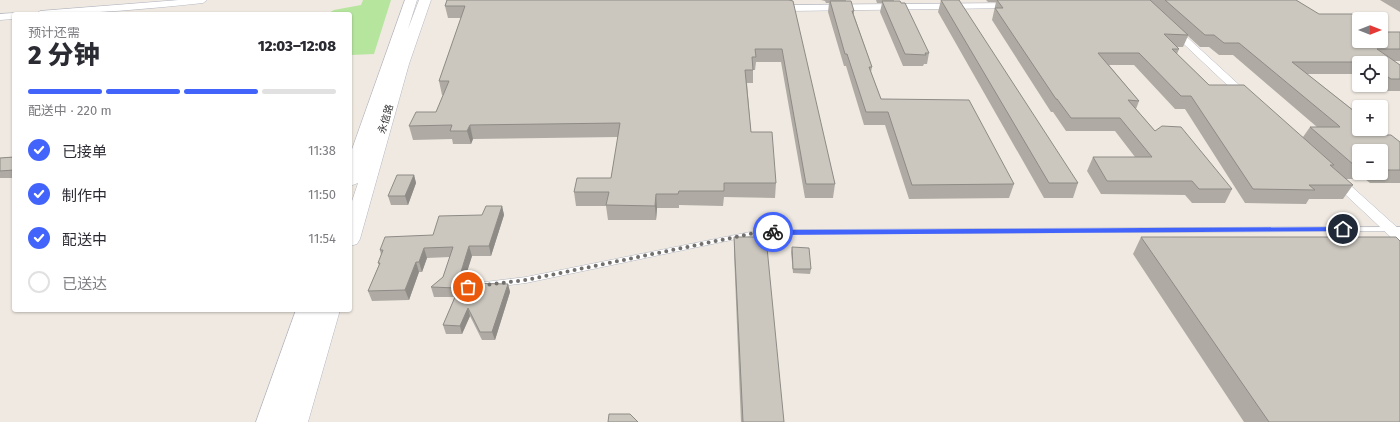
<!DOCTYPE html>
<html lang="zh">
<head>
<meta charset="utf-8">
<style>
  :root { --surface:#fff; --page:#f7f7f7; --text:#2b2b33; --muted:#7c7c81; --line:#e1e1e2; --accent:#4264fb }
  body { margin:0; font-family:"Fira Sans","Noto Sans SC",sans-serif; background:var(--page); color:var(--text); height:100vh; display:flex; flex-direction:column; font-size:15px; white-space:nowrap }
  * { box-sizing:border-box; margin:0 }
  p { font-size:13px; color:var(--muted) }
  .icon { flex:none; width:22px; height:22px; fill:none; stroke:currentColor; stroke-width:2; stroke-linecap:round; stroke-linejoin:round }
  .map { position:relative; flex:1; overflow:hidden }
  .sheet { position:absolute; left:12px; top:12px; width:340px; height:300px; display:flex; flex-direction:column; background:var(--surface); border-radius:4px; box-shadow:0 1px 3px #0004 }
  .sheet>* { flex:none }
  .needle { width:26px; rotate:90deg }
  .fabs { position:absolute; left:1352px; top:12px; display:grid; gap:8px }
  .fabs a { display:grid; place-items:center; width:36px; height:36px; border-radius:4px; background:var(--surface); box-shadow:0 1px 3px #0004; font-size:20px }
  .pin { position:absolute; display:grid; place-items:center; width:34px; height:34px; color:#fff; margin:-17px; border:2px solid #fff; border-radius:50%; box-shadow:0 1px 4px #0007 }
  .courier { position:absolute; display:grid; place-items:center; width:40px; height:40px; margin:-20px; border:3px solid #4264fb; border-radius:50%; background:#fff; color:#222; box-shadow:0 1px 5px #0007 }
  .summary em { font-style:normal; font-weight:800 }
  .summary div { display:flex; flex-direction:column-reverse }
  .summary { display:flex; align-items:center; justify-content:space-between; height:68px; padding:0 16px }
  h1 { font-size:26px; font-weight:800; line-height:30px }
  .bar { display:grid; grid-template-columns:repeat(4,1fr); gap:6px 4px; align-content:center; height:48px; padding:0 16px }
  .bar i { height:5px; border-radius:3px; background:var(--line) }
  .bar .active { background:var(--accent) }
  .bar p { grid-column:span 4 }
  ol { padding:0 16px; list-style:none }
  li { display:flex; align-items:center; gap:12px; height:44px }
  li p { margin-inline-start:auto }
  li .icon { padding:4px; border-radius:50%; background:var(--accent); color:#fff; stroke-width:4 }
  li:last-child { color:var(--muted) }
  li i { width:22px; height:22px; border:2px solid var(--line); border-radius:50% }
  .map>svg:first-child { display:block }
  .green { fill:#b6e59e }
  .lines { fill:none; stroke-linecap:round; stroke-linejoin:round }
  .lane-casing { stroke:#b4b7c1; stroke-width:1 }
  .street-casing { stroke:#b4b7c1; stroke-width:1 }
  .secondary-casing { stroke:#b4b7c1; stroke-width:1 }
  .lane { fill:#fff; fill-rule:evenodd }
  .street { fill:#fff; fill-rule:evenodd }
  .secondary { fill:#fff; fill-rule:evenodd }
  .wall { fill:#afaba4; fill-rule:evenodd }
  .shaded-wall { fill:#8e8b86 }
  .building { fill:#cbc7bf; stroke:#8e8b86 }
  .route { fill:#4264fb }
  .done { stroke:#726f6d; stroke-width:4; stroke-dasharray:0 7.2 }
  .labels { text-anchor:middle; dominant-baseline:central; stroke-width:4; stroke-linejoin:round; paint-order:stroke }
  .street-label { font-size:10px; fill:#2e2e2e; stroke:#fff }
</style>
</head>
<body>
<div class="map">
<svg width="1400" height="422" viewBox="0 0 1400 422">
  <rect width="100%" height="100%" fill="#efe9e1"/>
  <!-- green -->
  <path class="green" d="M363 0H391L374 54 350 55V14H327L334 10 361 5Z"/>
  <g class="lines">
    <!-- lane casing -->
    <g class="lane-casing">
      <path id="lane" d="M1400 227V231L760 234 526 283 485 288 482 287 481 285 482 283 485 282 526 277 760 230Z"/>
    </g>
    <!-- street casing -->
    <g class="street-casing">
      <path id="street" d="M179 0H207L203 3C147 9 92 14 36 14L40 11Z
        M1013 3 1016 4 1017 6 1016 8 789 11 785 8 789 5Z
        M14 13 17 14H14V19L0 20V14Z
        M1173 26 1176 27 1249 94 1250 96 1249 98H1241L1170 31 1168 29Z
        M1336 175 1340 176 1400 230V242L1395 241 1332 182 1330 179 1332 176Z"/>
    </g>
    <!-- secondary casing -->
    <g class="secondary-casing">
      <path id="secondary" d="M405 0H417L408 29 419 0H431L409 64 360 239 357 244 350 246V207L358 183 350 186V155Z
        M296 310H340L308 422H282L314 323 282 422H256Z"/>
    </g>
    <!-- lane -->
    <use href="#lane" class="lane"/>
    <!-- street -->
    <use href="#street" class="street"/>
    <!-- secondary -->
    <use href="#secondary" class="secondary"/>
  </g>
  <!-- wall -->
  <path class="wall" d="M447 0H790L835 184 833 198H805L781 62H756L755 70H753V83H747L751 132 776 183 775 198 724 197 723 206 679 205V208H657L656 220H608L606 206H576L574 192 611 178 618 137 473 139 471 144H453L452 139 413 140 409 126 436 112 443 95H442L439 81 461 18H448L445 6Z
    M821 0H846V1L854 11V15L872 67 871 72 881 99 1014 184 1009 198 909 199 885 125H864L846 66H844L828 12 829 3H826L825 1Z
    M849 0H894V1L929 53 927 64H924L923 66H903L880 12 882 3H877L876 0Z
    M941 0 1078 183 1073 198H1044L938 12Z
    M986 0H1296L1359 41 1400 32V61H1394L1400 65V91H1383L1377 87H1372L1370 85H1381V63H1359V77L1355 74H1307L1385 135 1400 142V183H1370L1365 179H1346L1353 185 1343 199H1309L1306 204 1245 203 1185 109H1175L1134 65H1109L1139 101 1136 109 1155 131 1232 189 1225 203H1192L1185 195 1101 194 1087 171 1093 157H1135L1115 131H1066L1053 112H1051L992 20 996 2H988ZM1188 36 1200 47H1209L1219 55H1233L1317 127H1310L1303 137 1209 85 1177 54 1179 49 1176 47H1183ZM1359 151H1381V173H1359Z
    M1380 0H1400V12Z
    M14 157V178H0V158Z
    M414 175 416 183 408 205H391L388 196Z
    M502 206 504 215 491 256H472L463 283 508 284 510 292 495 340H482L470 316 462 334H446L443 325 455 297H434L431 287 443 277 450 257 427 258 422 272H419L409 300 372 301 368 291 379 265 378 263 381 255 380 250 433 235 482 215Z
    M734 237 784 422H741L734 253Z
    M1141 237 1400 422H1244L1133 254Z
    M792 247 811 269 810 274 793 273 791 252Z"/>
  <!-- shaded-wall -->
  <path class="shaded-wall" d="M470 125 473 139 471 144 467 131Z
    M414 175 416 183 408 205 405 196Z
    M656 194 657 208 656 220 655 206Z
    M502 206 504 215 491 256 489 246Z
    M469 246 472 256 459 298 456 288Z
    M424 248 427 258 422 272 419 262Z
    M416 262 419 272 409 300 405 290Z
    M508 284 510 292 495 340 492 332Z
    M468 308 470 316 462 334 460 326Z"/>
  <!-- building -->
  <path class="building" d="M447 0H789L793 1 835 184H806L782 49H755L756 57H752L753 70H745L751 132H772L776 183H724V191H679L678 194H656L655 206 606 205 609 192H574L577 178H611L620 123 470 125 467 131H450L452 125 409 126 416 112H436L449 81H439L465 6H445Z
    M941 0H959L1078 183H1049Z
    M997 0H1150L1188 35 1164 34 1179 49H1172L1209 85H1244L1334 165H1330L1353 185H1309L1315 190 1253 189 1191 96H1181L1139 53H1098L1139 101 1128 100 1155 131 1162 126 1181 127 1232 189H1199L1192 181H1107L1093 157H1152L1120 118H1071L1057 99H1056L995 8H1003Z
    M1165 0H1296L1319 14H1352L1359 19V41H1381V32H1400V49H1377L1400 65V79H1391L1385 75H1381V63H1364L1362 62H1292L1359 115V129H1377L1385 135H1391L1400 142V170H1381V151H1359V165H1354L1310 127H1340L1338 125 1239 43H1224L1214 35H1205Z
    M830 1H851L854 11H852L872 67H869L881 99 969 100 1014 184 912 185 888 112H866L847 54H845Z
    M882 1H900L901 3H905L929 53H925L926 55 905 54Z
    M14 157V170L0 171V158Z
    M397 175H414L405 196H388Z
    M486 206H502L489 246H469L456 288 431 287 443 277 453 247 424 248 419 262H416L405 290 368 291 380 263H378L383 250H380L385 237 433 235 439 216 482 215Z
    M734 237H766L784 422H743Z
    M1141 237H1396L1400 241V422H1269Z
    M792 247 809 248 811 269H793Z
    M461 283 508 284 492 332H480L468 308 460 326 443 325Z
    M609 414H630L638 422H608Z"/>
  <!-- route -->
  <path class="route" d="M1343 227 1347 229 1346 231 773 235 769 232 773 230Z"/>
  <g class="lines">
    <!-- done -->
    <path class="done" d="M468 287 526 280 760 232H773"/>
  </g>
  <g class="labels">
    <!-- street labels -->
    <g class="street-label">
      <text transform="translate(386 119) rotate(-73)">永信路</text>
    </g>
  </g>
</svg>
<div class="fabs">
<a><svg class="needle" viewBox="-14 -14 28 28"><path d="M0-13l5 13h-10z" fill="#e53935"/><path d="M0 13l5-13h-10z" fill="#7c7c81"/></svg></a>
<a><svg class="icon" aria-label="locate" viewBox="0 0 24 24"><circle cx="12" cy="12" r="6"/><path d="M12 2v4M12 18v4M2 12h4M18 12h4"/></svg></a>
<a>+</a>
<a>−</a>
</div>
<div class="pin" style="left:468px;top:287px;background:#ea580c"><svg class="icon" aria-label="bag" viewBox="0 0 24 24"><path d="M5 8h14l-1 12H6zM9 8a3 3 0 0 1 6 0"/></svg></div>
<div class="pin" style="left:1343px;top:229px;background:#1f2937"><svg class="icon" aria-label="home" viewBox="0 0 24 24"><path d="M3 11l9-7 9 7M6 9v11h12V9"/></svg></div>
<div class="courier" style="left:773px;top:232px"><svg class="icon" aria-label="bike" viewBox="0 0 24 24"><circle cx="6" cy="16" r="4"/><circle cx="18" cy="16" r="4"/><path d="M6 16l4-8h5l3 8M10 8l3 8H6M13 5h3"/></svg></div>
<section class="sheet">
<div class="summary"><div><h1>2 分钟</h1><p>预计还需</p></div><em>12:03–12:08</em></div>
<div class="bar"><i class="active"></i><i class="active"></i><i class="active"></i><i></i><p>配送中 · 220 m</p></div>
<ol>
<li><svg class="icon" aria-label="check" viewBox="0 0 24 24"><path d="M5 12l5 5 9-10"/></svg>已接单<p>11:38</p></li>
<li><svg class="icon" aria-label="check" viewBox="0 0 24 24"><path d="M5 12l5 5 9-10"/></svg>制作中<p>11:50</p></li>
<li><svg class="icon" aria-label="check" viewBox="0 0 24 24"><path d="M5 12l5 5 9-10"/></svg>配送中<p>11:54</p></li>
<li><i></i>已送达</li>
</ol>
</section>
</div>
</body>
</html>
